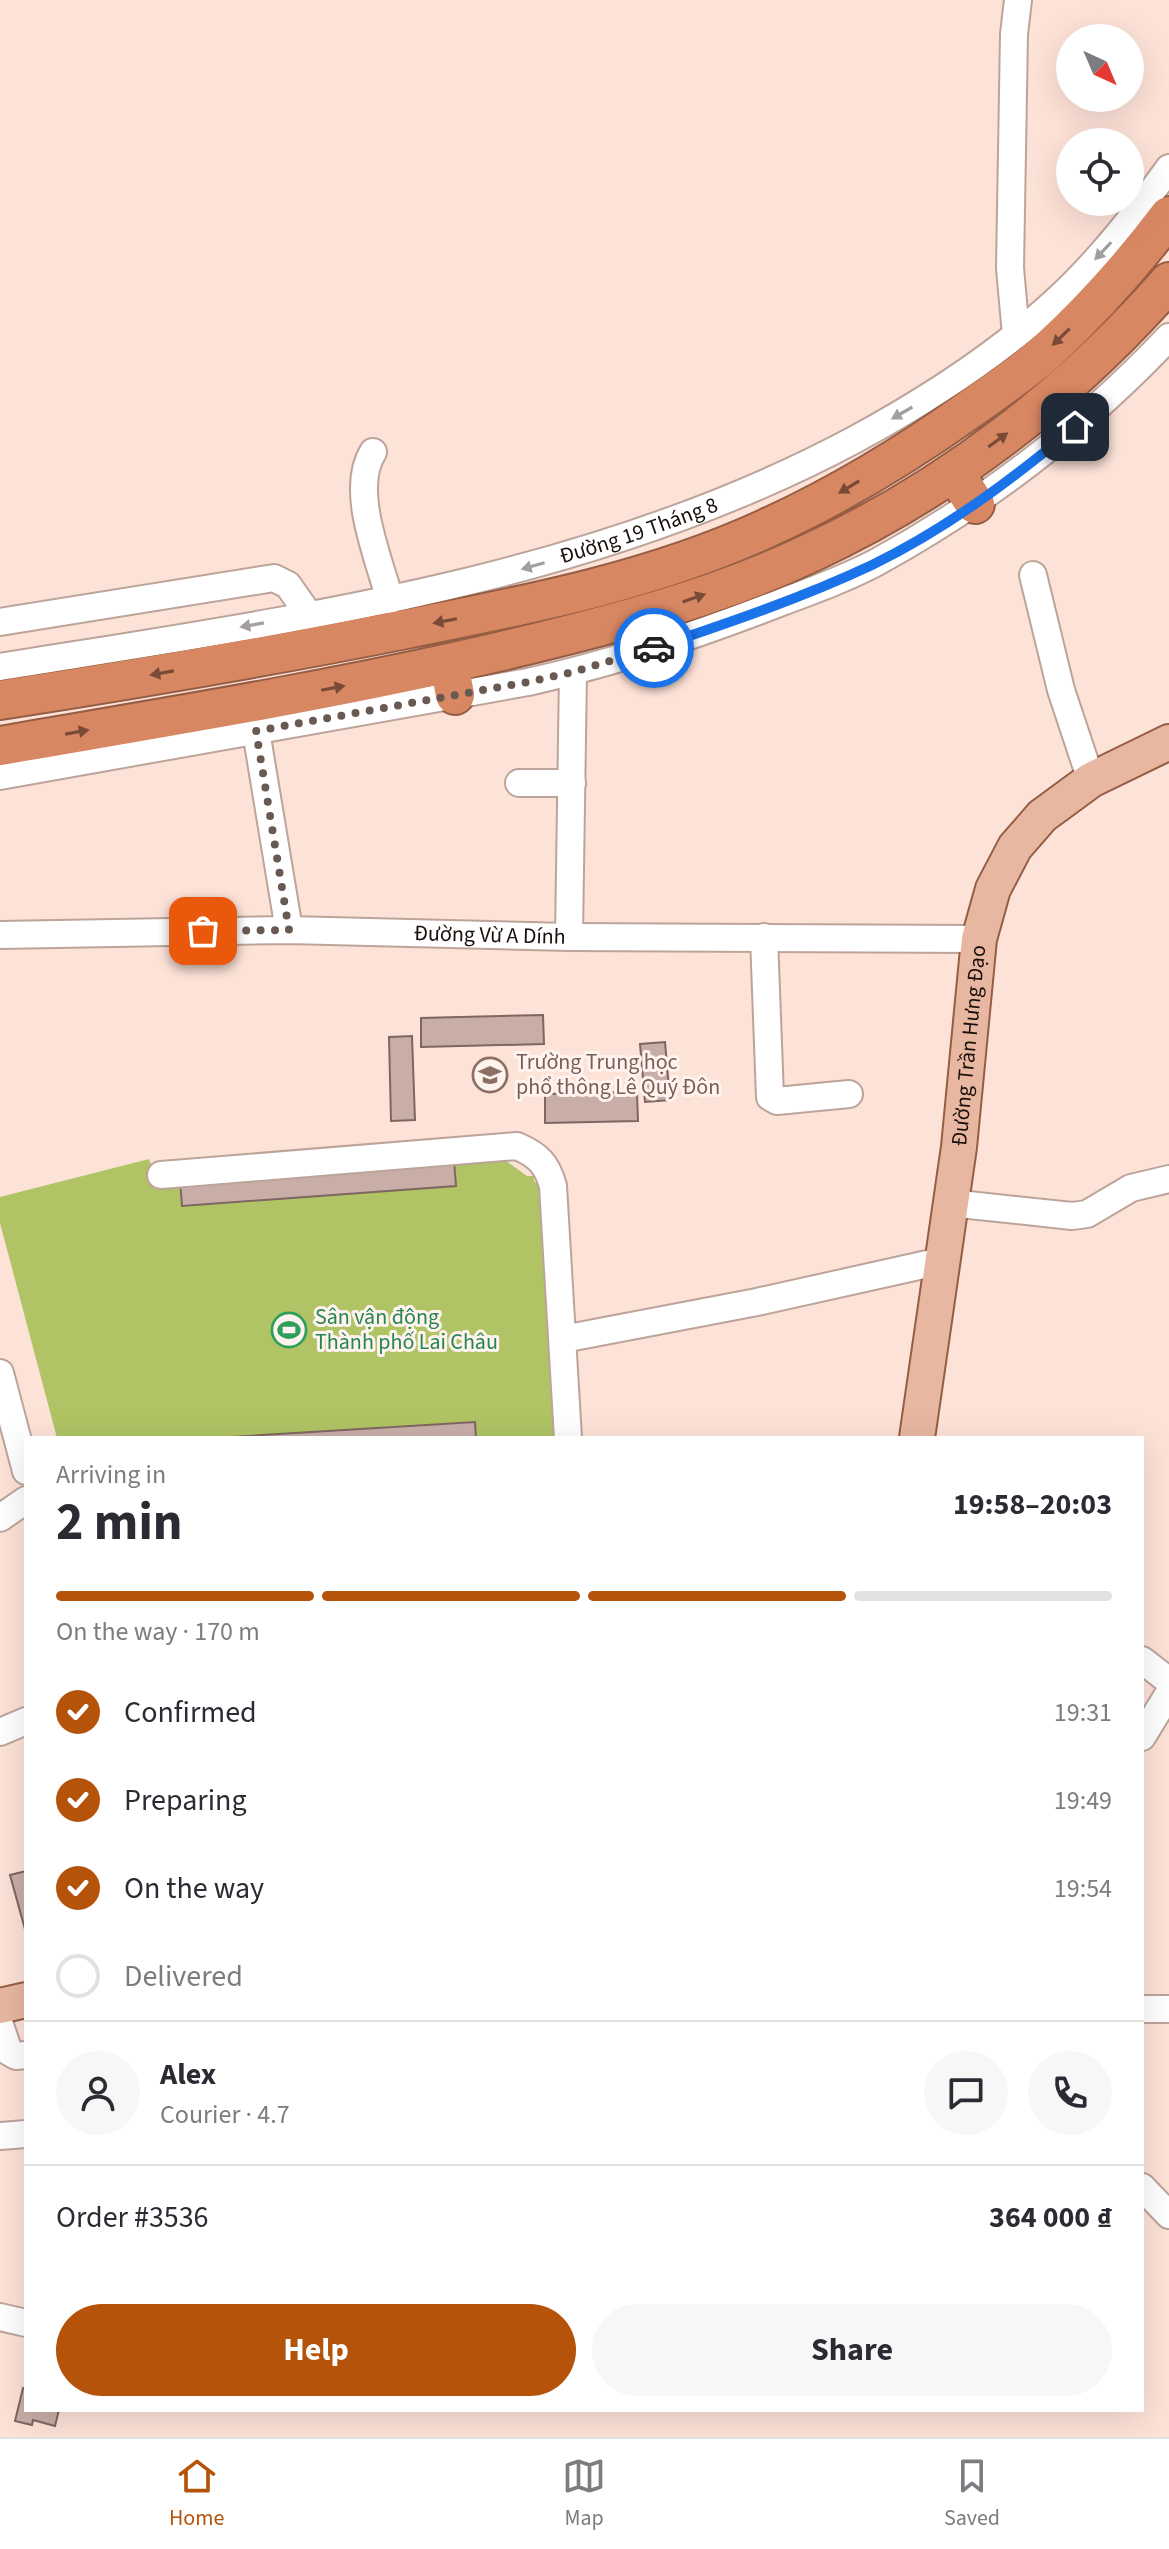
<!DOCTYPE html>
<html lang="en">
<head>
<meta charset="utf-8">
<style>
  :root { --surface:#fff; --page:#f7f7f7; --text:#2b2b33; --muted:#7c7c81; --line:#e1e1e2; --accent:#b45309 }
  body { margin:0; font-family:"Source Sans 3",sans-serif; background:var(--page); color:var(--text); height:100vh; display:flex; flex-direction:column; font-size:30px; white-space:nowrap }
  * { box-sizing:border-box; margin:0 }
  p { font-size:26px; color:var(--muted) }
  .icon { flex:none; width:44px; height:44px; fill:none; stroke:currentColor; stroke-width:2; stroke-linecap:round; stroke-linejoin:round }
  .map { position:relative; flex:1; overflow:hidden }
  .sheet { position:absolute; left:24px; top:1436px; width:1120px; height:976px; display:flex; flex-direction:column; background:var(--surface); border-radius:0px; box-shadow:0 8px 32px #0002 }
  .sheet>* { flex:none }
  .needle { width:52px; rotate:136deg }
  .buttons { position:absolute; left:1056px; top:24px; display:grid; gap:16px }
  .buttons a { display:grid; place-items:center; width:88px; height:88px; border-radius:50%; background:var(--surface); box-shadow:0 8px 32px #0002; font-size:40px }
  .pin { position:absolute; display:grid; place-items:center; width:68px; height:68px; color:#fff; margin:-34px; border-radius:16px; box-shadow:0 4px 12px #0006 }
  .courier { position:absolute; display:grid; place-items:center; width:80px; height:80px; margin:-40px; border:6px solid #1a73e8; border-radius:50%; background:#fff; color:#222; box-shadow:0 2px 10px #0007 }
  .overview em { font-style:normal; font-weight:700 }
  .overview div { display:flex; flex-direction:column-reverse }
  .overview { display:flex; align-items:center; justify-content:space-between; height:136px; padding:0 32px }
  h1 { font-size:52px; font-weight:700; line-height:60px }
  .bar { display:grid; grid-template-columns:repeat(4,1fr); gap:12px 8px; align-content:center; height:96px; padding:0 32px }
  .bar i { height:10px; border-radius:6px; background:var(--line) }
  .bar .current { background:var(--accent) }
  .bar p { grid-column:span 4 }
  .line { display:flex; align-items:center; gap:20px; padding:0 32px; border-top:2px solid var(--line) }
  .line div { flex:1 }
  .round { display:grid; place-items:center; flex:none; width:84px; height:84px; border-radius:42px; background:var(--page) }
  ol { padding:0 32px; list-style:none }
  li { display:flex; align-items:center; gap:24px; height:88px }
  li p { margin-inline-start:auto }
  li .icon { padding:8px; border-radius:50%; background:var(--accent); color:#fff; stroke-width:4 }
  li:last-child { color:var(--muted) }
  li i { width:44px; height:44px; border:4px solid var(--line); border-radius:50% }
  .button { display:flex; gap:16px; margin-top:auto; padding:16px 32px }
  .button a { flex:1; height:92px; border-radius:48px; background:var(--accent); color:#fff; font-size:32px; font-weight:700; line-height:92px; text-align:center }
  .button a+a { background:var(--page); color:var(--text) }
  .tab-bar { display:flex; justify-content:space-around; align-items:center; height:112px; border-top:2px solid var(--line); background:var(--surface); font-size:22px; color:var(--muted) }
  .tab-bar a { display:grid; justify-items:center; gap:4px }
  .tab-bar .current { color:var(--accent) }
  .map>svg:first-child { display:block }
  .green { fill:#b0c465 }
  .building { fill:#c9aea8; stroke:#7f6661; stroke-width:2 }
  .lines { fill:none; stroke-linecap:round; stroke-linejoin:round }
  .minor-casing { stroke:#bda49a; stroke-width:30 }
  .major-casing { stroke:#955d44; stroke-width:38 }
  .highway-casing { stroke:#955d44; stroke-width:42 }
  .minor { stroke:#fff; stroke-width:26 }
  .major { stroke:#e8b7a1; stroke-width:34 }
  .highway { stroke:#d88763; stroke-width:38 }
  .oneway { fill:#a39f9d }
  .oneway2 { fill:#784b37 }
  .done { stroke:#685952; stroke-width:8; stroke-dasharray:0 14.4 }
  .route { stroke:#1a73e8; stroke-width:10 }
  .labels { text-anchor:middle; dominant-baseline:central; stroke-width:6; stroke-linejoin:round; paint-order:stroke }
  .street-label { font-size:22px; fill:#180f0b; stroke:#fef3ef }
  .education-label { font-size:22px; fill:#785e54; stroke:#fef3ef; text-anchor:start }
  .leisure-label { font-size:22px; fill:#27864d; stroke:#fef3ef; text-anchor:start }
</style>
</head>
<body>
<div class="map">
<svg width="1169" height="2437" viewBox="0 0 1169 2437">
  <rect width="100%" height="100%" fill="#fde2d7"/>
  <!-- green -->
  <path class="green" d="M149 1159 157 1180 505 1160 527 1176H534V1181L540 1186 558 1438H57L0 1223V1197Z"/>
  <!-- building -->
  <path class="building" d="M543 1015 544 1044 421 1047V1018Z
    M412 1036 415 1120 391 1121 389 1037Z
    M665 1042 670 1100 645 1102 640 1044Z
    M637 1092 638 1121 545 1123V1094Z
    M454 1161 456 1186 182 1206 180 1180Z
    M475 1422 476 1438H214Z
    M26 1871V1933L10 1875Z
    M23 2388 26 2389V2410H59L55 2426 33 2420 32 2425 15 2421Z"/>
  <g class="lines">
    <!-- minor casing -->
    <g class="minor-casing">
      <g id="minor">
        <path d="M1016 335 1010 268 1014 34 1018 0"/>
        <path d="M373 452C349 490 379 559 390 600"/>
        <path d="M1033 575 1061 690 1091 780"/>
        <path d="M0 622 274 578 288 585 309 615"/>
        <path id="s1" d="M0 667C291 620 590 581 854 440 926 401 998 355 1059 298 1100 260 1136 214 1169 168"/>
        <path d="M256 731 289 930"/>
        <path d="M0 776 528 682C614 663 700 634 782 602 814 590 847 578 877 562 986 502 1083 428 1169 337"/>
        <path d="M519 783H572"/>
        <path id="s2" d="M0 935 289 930 569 937 979 939"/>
        <path d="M569 937 573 672"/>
        <path d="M764 937 770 1097 777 1101 849 1094"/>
        <path d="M161 1175 517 1146C538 1155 547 1164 553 1186L568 1438"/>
        <path d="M950 1203 1072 1216 1087 1214 1131 1188 1169 1179"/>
        <path d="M563 1339 757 1302 941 1261"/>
        <path d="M0 1373 26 1471"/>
        <path d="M0 1518 26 1500"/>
        <path d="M1142 1660 1169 1681"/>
        <path d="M0 1732 26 1721"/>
        <path d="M1142 1737 1169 1693"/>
        <path d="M1142 2009H1169"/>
        <path d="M0 2025 9 2052 16 2056 26 2055"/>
        <path d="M0 2136 26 2134"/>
        <path d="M1142 2187 1169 2215"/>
        <path d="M0 2317 26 2323"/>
      </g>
    </g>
    <!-- major casing -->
    <g class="major-casing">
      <g id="major">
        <path id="s3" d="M917 1438 959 1147 979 939 993 889 1015 847 1042 816 1091 780 1169 742"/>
        <path d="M0 2006 26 2000"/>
      </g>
    </g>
    <!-- highway casing -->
    <g class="highway-casing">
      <path id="highway" d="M954 472 975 504
        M449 663 455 695
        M0 700C136 679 271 656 406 629 527 605 652 581 765 529 838 496 907 454 973 407 998 389 1024 372 1046 352 1092 310 1132 265 1169 216
        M0 746C168 717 336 690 502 651 607 626 713 599 810 553 948 489 1070 395 1169 282"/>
    </g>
    <!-- minor -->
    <use href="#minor" class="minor"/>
    <!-- major -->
    <use href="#major" class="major"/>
    <!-- highway -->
    <use href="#highway" class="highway"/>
  </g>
  <!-- one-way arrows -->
  <defs><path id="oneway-solid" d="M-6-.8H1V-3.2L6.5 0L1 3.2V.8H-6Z" transform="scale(2)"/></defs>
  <g class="oneway">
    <use href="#oneway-solid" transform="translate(1103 251) rotate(133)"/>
    <use href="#oneway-solid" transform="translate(902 413) rotate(150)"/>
    <use href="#oneway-solid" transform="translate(533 566) rotate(164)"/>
    <use href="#oneway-solid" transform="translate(252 625) rotate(170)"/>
  </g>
  <g class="oneway2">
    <use href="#oneway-solid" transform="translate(1061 337) rotate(136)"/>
    <use href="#oneway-solid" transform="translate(998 440) rotate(-36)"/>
    <use href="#oneway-solid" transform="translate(849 487) rotate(149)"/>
    <use href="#oneway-solid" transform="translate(694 598) rotate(-19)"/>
    <use href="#oneway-solid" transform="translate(445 621) rotate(169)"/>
    <use href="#oneway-solid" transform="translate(162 673) rotate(170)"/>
    <use href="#oneway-solid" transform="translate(333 688) rotate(-11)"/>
    <use href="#oneway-solid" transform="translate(77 732) rotate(-10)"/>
  </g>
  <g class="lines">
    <!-- done -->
    <path class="done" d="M203 931 289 930 256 731 528 682 573 672 654 648"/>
    <!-- route -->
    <path class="route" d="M654 648C728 623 802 598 872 565 946 529 1013 479 1075 427"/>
  </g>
  <!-- icons -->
  <defs>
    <g id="school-ring" transform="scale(1.8)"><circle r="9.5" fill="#fef3ef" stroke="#8d6e63" stroke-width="1.5"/><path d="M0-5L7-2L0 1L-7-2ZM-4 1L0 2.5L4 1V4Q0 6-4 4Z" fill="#8d6e63"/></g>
    <g id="stadium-ring" transform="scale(1.8)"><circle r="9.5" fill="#fef3ef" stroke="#2e9e5b" stroke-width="1.5"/><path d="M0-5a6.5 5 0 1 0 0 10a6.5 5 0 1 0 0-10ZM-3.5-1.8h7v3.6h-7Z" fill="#2e9e5b"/></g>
  </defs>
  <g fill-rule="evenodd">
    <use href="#school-ring" x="490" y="1075"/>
    <use href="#stadium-ring" x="289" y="1330"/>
  </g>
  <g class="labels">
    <!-- street labels -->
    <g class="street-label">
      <text stroke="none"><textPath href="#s1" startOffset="654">Đường 19 Tháng 8</textPath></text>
      <text stroke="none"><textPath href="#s2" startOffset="490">Đường Vừ A Dính</textPath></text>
      <text stroke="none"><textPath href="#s3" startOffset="396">Đường Trần Hưng Đạo</textPath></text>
    </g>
    <!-- education labels -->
    <g class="education-label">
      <text x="516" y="1062">Trường Trung học<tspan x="516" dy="25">phổ thông Lê Quý Đôn</tspan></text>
    </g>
    <!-- leisure labels -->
    <g class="leisure-label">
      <text x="315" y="1317">Sân vận động<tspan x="315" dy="25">Thành phố Lai Châu</tspan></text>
    </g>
  </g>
</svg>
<div class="buttons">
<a><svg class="needle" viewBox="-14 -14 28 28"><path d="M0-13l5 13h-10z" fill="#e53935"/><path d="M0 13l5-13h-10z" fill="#7c7c81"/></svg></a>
<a><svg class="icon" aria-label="locate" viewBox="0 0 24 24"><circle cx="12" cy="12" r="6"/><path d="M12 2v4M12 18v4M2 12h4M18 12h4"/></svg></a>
</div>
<div class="pin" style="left:203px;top:931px;background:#ea580c"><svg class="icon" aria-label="bag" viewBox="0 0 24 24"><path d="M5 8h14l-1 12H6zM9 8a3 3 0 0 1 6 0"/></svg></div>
<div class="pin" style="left:1075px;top:427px;background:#1f2937"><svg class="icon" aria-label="home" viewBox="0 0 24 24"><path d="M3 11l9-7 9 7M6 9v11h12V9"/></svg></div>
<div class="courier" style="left:654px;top:648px"><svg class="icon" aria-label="car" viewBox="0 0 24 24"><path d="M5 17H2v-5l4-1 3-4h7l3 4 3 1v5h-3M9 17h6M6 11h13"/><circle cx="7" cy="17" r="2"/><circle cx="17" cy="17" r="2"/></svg></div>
<section class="sheet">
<div class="overview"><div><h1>2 min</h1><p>Arriving in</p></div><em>19:58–20:03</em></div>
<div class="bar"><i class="current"></i><i class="current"></i><i class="current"></i><i></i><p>On the way · 170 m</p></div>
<ol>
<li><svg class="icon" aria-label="check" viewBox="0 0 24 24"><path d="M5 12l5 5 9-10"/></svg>Confirmed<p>19:31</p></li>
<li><svg class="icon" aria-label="check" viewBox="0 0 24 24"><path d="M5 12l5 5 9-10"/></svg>Preparing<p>19:49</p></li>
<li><svg class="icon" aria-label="check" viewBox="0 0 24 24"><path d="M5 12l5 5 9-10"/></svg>On the way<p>19:54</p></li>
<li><i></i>Delivered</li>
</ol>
<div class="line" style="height:144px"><a class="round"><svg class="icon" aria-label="person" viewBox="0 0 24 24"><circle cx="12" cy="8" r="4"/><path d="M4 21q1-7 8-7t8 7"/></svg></a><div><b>Alex</b><p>Courier · 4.7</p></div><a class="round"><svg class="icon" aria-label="chat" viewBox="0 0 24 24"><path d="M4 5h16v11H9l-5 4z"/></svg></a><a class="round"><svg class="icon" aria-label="phone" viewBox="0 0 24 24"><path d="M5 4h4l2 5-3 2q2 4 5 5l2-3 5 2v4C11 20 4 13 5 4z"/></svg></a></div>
<div class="line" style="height:104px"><div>Order #3536</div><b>364 000 ₫</b></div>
<div class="button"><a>Help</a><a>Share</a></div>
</section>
</div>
<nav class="tab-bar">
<a class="current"><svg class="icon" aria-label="home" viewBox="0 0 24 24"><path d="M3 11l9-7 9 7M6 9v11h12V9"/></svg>Home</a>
<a><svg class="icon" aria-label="map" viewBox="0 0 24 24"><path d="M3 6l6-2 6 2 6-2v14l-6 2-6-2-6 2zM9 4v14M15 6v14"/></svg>Map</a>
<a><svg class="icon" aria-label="saved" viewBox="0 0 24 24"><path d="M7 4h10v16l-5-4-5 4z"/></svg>Saved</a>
</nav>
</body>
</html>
